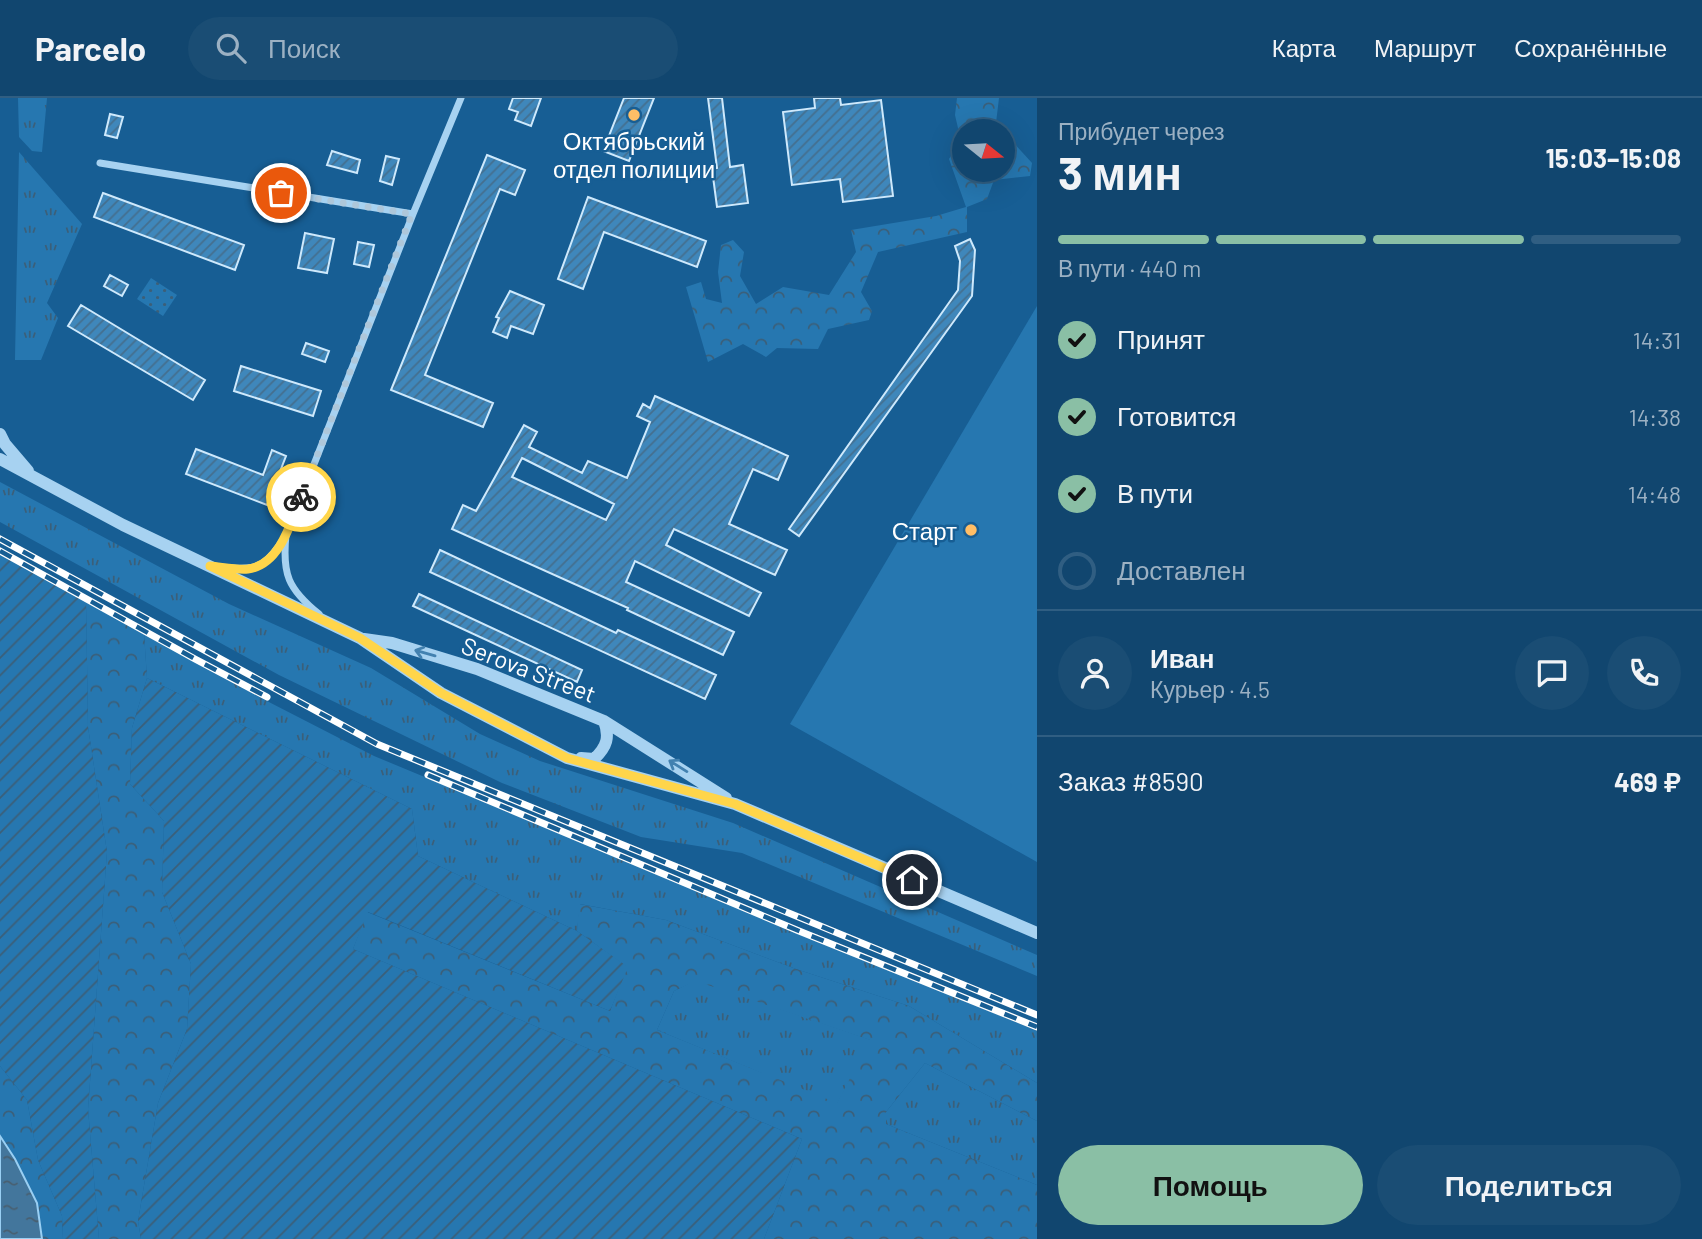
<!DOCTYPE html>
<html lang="ru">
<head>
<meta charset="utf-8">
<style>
  :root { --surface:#11466f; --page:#1a4d74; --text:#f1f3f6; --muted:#9cb1c3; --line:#305e82; --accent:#8abfa5 }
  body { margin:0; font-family:Barlow,sans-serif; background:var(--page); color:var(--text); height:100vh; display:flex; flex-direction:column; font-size:26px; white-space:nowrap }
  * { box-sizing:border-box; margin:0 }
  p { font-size:23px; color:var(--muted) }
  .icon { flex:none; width:38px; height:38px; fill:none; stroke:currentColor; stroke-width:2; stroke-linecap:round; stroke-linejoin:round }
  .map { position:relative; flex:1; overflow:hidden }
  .side { display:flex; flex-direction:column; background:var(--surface); width:665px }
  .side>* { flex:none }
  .needle { width:46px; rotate:108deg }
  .buttons { position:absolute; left:952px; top:21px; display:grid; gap:14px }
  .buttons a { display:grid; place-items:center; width:63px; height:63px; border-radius:50%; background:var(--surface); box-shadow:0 7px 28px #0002,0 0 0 2px var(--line); font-size:35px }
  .pin { position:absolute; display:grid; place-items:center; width:60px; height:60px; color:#fff; margin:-30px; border:4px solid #fff; border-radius:50%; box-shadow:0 2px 7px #0007 }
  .courier { position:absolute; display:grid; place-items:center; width:70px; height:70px; margin:-35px; border:5px solid #ffd54a; border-radius:50%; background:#fff; color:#222; box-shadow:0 2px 9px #0007 }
  .headline em { font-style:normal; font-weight:700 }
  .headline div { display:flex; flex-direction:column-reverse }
  .headline { display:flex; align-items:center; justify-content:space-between; height:119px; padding:0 21px }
  h1 { font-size:46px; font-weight:700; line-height:52px }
  .bar { display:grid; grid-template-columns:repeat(4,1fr); gap:10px 7px; align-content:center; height:84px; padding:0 21px }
  .bar i { height:9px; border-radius:5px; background:var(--line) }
  .bar .active { background:var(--accent) }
  .bar p { grid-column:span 4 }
  .line { display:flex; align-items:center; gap:18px; padding:0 21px; border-top:2px solid var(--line) }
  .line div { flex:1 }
  .round { display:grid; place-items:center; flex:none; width:74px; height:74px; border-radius:37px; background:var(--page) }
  ol { padding:0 21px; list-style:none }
  li { display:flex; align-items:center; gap:21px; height:77px }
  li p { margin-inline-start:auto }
  li .icon { padding:7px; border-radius:50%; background:var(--accent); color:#111; stroke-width:4 }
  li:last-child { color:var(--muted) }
  li i { width:38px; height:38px; border:4px solid var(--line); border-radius:50% }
  .button { display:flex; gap:14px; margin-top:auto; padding:14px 21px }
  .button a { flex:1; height:80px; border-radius:42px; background:var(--accent); color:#111; font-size:28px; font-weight:700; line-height:80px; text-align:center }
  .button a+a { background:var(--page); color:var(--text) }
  header { display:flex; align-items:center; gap:42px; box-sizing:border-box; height:98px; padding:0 35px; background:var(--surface); border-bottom:2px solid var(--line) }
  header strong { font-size:33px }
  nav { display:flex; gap:38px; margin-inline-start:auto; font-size:24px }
  .search { width:490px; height:63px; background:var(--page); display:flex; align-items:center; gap:18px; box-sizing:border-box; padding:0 24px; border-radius:38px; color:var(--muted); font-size:26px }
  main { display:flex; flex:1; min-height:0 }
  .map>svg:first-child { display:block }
  .grass { fill:url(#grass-tufts) }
  .forest { fill:url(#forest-crowns); fill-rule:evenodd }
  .park { fill:url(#park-dots) }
  .garden { fill:url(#garden-furrows) }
  .pitch { fill:#2677b0 }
  .water { fill:url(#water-ripples); stroke:#99cff3; stroke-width:2 }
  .building { fill:url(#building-hatch); stroke:#cee9fc; stroke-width:2; fill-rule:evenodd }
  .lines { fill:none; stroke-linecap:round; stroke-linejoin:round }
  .minor { stroke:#a7d2f1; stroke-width:7 }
  .tertiary { stroke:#a7d2f1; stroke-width:12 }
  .rail-casing { stroke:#fff; stroke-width:7 }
  .rail { stroke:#175e94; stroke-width:4.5; stroke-dasharray:13; stroke-linecap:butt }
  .oneway { stroke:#4281b0 }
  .done { stroke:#aec7da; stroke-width:7; stroke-dasharray:0 12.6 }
  .route { stroke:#ffd54a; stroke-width:9 }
  .poi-dot { fill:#ffbe66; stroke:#175e94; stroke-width:2.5 }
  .labels { text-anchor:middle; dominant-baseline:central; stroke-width:5; stroke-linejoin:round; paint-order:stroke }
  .poi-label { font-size:24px; fill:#fff; stroke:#175e94 }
  .street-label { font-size:24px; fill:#fff; stroke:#175e94 }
</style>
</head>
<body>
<header>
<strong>Parcelo</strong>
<div class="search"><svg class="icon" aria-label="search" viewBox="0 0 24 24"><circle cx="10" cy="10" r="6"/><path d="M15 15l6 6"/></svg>Поиск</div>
<nav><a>Карта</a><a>Маршрут</a><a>Сохранённые</a></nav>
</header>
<main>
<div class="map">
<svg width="1037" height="1141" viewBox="0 0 1037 1141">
  <defs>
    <pattern id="grass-tufts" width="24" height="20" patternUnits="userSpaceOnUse" patternTransform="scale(1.75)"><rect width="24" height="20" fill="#2677b0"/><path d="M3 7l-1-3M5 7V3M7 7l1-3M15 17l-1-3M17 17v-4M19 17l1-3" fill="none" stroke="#3b5f79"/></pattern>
    <pattern id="forest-crowns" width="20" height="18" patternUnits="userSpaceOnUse" patternTransform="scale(1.75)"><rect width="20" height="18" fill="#2677b0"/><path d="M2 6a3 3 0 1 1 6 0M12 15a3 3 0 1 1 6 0" fill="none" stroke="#3b5f79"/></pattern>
    <pattern id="park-dots" width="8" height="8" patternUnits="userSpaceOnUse" patternTransform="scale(1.75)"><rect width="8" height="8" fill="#2677b0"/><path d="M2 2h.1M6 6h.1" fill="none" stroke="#3b5f79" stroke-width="1.8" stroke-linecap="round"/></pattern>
    <pattern id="garden-furrows" width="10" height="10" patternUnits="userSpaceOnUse" patternTransform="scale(1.75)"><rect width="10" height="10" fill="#2677b0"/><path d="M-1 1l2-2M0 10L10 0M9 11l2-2" fill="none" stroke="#3b5f79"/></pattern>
    <pattern id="water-ripples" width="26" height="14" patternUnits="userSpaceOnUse" patternTransform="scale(1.75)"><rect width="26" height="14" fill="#43769c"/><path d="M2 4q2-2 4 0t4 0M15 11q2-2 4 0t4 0" fill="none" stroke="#485f70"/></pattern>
    <pattern id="building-hatch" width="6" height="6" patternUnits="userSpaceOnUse" patternTransform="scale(1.75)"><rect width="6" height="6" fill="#3f87bb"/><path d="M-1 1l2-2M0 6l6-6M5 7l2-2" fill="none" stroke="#446f8f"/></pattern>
  </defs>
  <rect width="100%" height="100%" fill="#175e94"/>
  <!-- grass -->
  <path class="grass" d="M18 0H47L42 54 32 53 19 39Z
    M19 54 82 126 47 205 58 220 41 262H15Z
    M0 384 229 506 371 570 480 636 540 663 733 725 1037 857V878L742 755 641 739 502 685 279 577 0 424Z
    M144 535 263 601 374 658 1037 933V985L909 908 796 871 666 822 580 806 577 833 418 758 412 711 147 580Z
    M696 882 871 942 837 1006 657 932 674 893Z
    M925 965 1037 1023V1087L886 1026V1014Z"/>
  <!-- forest -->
  <path class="forest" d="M957 0H999L995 33H964V72H1003V45L1012 43 1032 65 1030 78 994 82 987 101 967 109V134L878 154 861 194 872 213 869 222 828 231 818 251 777 250 766 259 743 246 708 264 686 189 701 184 706 201 722 205 718 174 721 147 733 142 744 154 740 178 756 206 783 189 829 197 856 154 851 132 936 118 966 109 949 61 961 43 955 17Z
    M86 503 144 535 147 580 132 630 130 686 164 723 162 794 191 866 187 931 158 1005 138 1123 141 1141H99L88 1011 107 754 88 629Z
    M579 806 666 822 796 871 909 908 1037 985V1023L925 965 886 1014V1026L1037 1087V1141H764L802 1041 353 851 367 814 610 913 627 869 577 833ZM696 883 870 942 837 1005 657 932 674 893Z
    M0 968 27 1002 38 1062 62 1118 63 1141H42L37 1105 15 1061 0 1038Z"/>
  <!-- park -->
  <path class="park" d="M151 180 177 197 163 218 137 201Z"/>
  <!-- garden -->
  <path class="garden" d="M0 455 86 503 88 629 107 754 88 1011 99 1141H63L62 1118 38 1062 27 1002 0 968Z
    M147 580 412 711 418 758 577 833 628 869 610 913 368 814 353 851 802 1041 764 1141H141L138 1123 158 1005 187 931 191 866 162 794 164 723 130 686 132 630Z"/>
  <!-- pitch -->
  <path class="pitch" d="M1037 208V764L790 626Z"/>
  <!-- water -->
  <path class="water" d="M0 1038 15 1061 37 1105 42 1141H0Z"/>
  <!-- building -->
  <path class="building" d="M513 0H541L531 28 515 22 518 14 509 11Z
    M624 0H654L629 63 603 53Z
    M708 0H722L730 69 743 67 748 105 717 109 712 71 717 70Z
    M814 0H840L841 7 881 2 893 98 843 104 840 81 792 87 783 14 815 10Z
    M110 16 123 19 117 40 105 37Z
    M332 53 360 62 357 75 327 67Z
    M487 57 525 72 515 97 500 91 425 277 493 305 483 329 391 292Z
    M386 58 399 61 392 87 380 83Z
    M103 95 244 147 235 172 94 119Z
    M588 99 706 143 697 169 604 134 583 191 558 181Z
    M305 135 334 141 327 175 298 170Z
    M970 141 975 152 972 198 799 438 789 431 958 192 960 163 955 148Z
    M358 144 374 147 369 169 354 166Z
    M110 177 128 187 122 198 104 188Z
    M510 193 544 207 533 236 511 228 507 240 493 234 499 220 496 219Z
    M81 207 205 282 193 302 68 228Z
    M306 245 329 253 325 264 302 256Z
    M241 268 321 293 313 318 234 293Z
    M655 298 788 358 778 382 753 371 729 426 787 452 775 477 674 431 666 447 761 495 749 518 635 463 626 484 734 534 723 557 627 512 628 510 452 431 463 407 476 413 524 327 537 334 529 349 582 375 588 363 627 380 650 324 637 318 643 306 650 310ZM522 360 614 406 606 422 512 379Z
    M196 351 263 377 272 352 286 358 267 407 186 376Z
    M440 452 616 535 618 532 716 577 705 601 430 474Z
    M419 496 582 572 577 584 413 508Z"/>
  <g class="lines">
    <!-- minor -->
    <path class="minor" d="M100 65 413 116
      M219 469C255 472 264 472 284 440
      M319 516C288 491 282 476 286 437L413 116 461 0"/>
    <!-- tertiary -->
    <path class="tertiary" d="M0 336 5 346 28 373
      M0 361 123 427 360 540 441 595 567 660 735 706 1037 835
      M364 541 392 545 477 571 604 623 726 700
      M581 660 594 661C607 649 610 639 604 623"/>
    <!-- rail casing -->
    <g class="rail-casing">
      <path id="rail" d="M0 441 377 646 1037 917
        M0 453 195 561 267 599
        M428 677 799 833 1037 929"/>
    </g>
    <!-- rail -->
    <use href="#rail" class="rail"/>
  </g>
  <!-- one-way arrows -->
  <defs><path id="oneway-shaft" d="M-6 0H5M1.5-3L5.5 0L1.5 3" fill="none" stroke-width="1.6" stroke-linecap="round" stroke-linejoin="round" transform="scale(1.75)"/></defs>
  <g class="oneway">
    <use href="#oneway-shaft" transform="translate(425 555) rotate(-164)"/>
    <use href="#oneway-shaft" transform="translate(678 668) rotate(-148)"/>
  </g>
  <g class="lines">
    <!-- done -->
    <path class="done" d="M281 95 412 116 301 399"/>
    <!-- route -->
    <path class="route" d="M301 399C291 424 280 467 248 471 236 472 222 469 210 468L360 540 441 595 567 660 735 706 912 782"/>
  </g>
  <!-- markers -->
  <g class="poi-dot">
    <circle cx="634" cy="17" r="7"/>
    <circle cx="971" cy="432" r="7"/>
  </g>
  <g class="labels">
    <!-- poi labels -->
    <g class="poi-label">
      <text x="634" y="42">Октябрьский<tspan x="634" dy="28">отдел полиции</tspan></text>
      <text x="957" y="432" text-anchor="end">Старт</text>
    </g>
    <!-- street labels -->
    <g class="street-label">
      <text transform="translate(529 571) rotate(21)">Serova Street</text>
    </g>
  </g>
</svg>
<div class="buttons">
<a><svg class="needle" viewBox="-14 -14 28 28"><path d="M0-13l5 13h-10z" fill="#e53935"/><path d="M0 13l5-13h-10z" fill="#9cb1c3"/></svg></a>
</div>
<div class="pin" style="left:281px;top:95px;background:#ea580c"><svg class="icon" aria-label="bag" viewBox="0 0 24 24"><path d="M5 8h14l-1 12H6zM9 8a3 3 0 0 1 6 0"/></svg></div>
<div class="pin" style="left:912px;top:782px;background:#1f2937"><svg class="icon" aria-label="home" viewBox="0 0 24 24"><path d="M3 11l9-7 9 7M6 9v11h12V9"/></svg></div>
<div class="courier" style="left:301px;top:399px"><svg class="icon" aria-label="bike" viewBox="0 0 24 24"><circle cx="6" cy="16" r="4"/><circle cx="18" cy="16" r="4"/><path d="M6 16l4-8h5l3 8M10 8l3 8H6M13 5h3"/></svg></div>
</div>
<section class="side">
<div class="headline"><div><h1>3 мин</h1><p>Прибудет через</p></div><em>15:03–15:08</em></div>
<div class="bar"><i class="active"></i><i class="active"></i><i class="active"></i><i></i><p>В пути · 440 m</p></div>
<ol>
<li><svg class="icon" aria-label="check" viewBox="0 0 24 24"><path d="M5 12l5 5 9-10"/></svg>Принят<p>14:31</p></li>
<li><svg class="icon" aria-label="check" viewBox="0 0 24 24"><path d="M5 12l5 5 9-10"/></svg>Готовится<p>14:38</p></li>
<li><svg class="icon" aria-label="check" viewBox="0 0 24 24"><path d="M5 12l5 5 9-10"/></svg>В пути<p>14:48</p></li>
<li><i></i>Доставлен</li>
</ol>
<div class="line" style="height:126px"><a class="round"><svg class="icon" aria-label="person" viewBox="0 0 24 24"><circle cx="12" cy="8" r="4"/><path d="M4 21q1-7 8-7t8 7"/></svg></a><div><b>Иван</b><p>Курьер · 4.5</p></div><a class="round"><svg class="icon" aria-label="chat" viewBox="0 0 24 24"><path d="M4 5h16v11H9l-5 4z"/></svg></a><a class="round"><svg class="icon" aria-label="phone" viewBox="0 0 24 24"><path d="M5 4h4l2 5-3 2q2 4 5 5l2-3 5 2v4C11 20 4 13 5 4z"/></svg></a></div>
<div class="line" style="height:91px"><div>Заказ #8590</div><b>469 ₽</b></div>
<div class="button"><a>Помощь</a><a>Поделиться</a></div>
</section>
</main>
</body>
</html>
